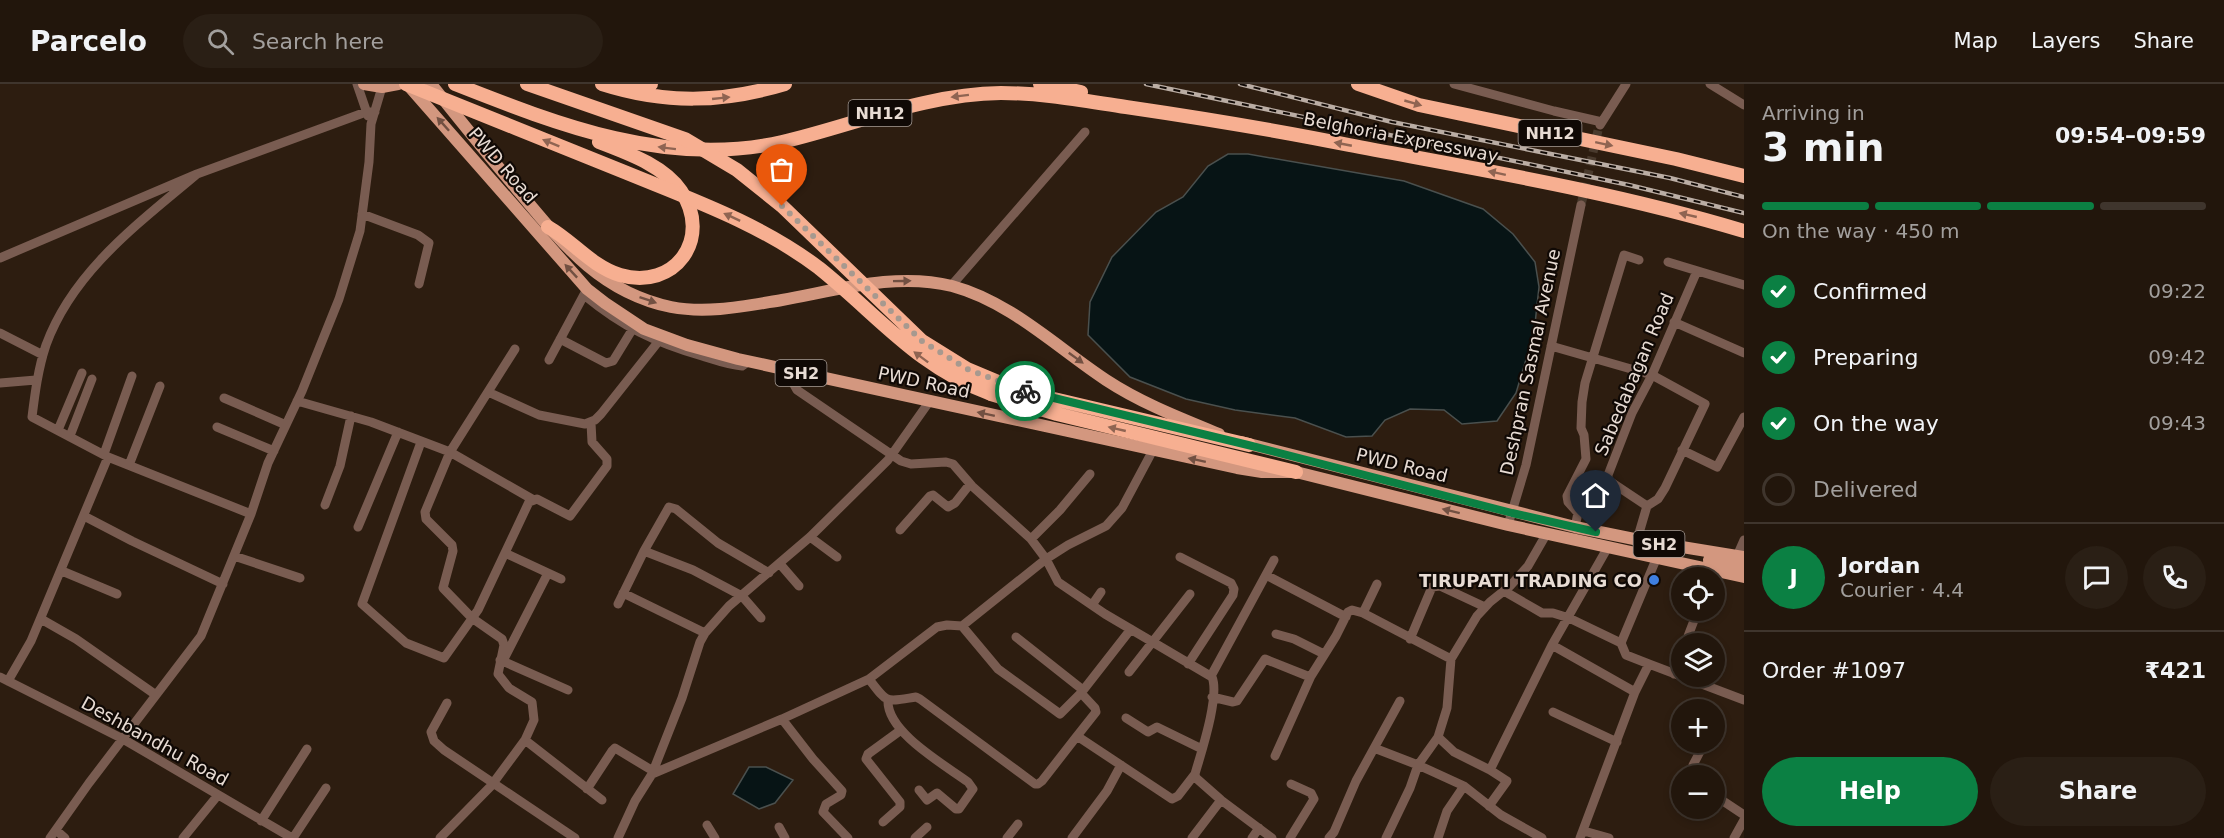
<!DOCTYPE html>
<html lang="en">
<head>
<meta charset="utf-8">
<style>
  :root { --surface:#22160c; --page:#2a1f15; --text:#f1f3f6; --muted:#a29f9d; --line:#3f352d; --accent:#0b8043 }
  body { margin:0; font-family:"DejaVu Sans",sans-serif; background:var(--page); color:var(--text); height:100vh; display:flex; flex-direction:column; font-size:22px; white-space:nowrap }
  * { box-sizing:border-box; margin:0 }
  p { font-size:20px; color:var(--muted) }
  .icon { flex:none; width:33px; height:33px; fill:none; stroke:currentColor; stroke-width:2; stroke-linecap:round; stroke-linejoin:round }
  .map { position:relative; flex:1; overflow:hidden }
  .drawer { display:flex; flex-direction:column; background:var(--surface); width:480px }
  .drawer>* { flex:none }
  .tools { position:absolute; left:1671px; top:483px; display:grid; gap:12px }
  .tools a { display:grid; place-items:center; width:54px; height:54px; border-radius:50%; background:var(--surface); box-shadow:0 3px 9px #0003,0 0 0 2px var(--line); font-size:30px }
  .pin { position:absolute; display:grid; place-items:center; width:51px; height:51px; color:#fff; margin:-62px -26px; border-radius:50% 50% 50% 0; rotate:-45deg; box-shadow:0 0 6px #0007 }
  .pin .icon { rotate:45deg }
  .courier { position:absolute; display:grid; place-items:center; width:60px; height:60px; margin:-30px; border:4px solid #0b8043; border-radius:50%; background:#fff; color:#222; box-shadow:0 2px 8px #0007 }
  .overview em { font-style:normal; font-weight:800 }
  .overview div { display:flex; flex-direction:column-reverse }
  .overview { display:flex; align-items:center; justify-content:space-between; height:102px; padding:0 18px }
  h1 { font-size:39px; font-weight:800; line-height:45px }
  .bar { display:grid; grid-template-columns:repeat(4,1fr); gap:9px 6px; align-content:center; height:72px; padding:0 18px }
  .bar i { height:8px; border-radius:4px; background:var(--line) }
  .bar .current { background:var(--accent) }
  .bar p { grid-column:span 4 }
  .line { display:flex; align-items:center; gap:15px; padding:0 18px; border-top:2px solid var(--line) }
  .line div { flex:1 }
  .round { display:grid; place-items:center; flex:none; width:63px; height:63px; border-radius:32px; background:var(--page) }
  ol { padding:0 18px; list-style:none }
  li { display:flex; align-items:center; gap:18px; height:66px }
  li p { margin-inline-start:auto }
  li .icon { padding:6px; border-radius:50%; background:var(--accent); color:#fff; stroke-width:4 }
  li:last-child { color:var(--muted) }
  li i { width:33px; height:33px; border:3px solid var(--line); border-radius:50% }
  .cta { display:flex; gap:12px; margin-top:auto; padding:12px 18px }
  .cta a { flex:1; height:69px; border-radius:36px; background:var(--accent); color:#fff; font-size:24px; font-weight:800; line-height:69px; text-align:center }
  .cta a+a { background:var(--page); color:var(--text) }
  header { display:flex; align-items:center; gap:36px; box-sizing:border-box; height:84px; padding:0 30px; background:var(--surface); border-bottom:2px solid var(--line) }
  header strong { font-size:28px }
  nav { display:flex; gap:33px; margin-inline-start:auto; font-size:21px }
  .search { width:420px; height:54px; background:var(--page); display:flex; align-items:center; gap:15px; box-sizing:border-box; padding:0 21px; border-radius:33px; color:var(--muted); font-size:22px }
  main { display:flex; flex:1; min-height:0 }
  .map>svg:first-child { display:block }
  .water { fill:#071415; stroke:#4a504e; stroke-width:1.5 }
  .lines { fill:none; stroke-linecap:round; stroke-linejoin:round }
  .minor-tunnel { stroke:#493a2d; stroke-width:9; stroke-dasharray:9 4.5; stroke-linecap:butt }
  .minor { stroke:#795c51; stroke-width:9 }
  .major { stroke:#d3977f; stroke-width:12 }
  .highway { stroke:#f7af91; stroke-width:14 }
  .rail-casing { stroke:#baada4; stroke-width:4.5 }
  .rail { stroke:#100905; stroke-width:2; stroke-dasharray:7; stroke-linecap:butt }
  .highway-bridge { stroke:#f7af91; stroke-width:14 }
  .oneway { fill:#8f6452 }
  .oneway2 { fill:#725042 }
  .done { stroke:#a7998f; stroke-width:6; stroke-dasharray:0 10.8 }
  .route { stroke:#0b8043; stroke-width:8 }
  .shop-dot { fill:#3f7fe0; stroke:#100905; stroke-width:2 }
  .labels { text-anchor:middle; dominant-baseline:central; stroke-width:4.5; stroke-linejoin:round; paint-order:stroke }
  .shield { fill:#100905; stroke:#a79d96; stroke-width:1.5 }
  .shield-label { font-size:16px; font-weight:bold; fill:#e8dcd4 }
  .street-label { font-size:18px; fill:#e8dcd4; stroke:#100905 }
  .poi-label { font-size:18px; font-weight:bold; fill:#e8dcd4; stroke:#100905; text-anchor:end }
</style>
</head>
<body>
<header>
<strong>Parcelo</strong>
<div class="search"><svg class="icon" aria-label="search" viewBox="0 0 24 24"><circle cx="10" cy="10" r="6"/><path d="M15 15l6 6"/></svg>Search here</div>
<nav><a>Map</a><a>Layers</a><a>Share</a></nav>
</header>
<main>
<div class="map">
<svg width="1744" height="754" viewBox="0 0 1744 754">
  <rect width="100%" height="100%" fill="#2d1d10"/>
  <!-- water -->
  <path class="water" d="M1228 70H1248L1404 97 1483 125 1513 150 1535 178 1539 203 1534 249 1516 309 1497 337 1462 340 1444 326 1410 325 1385 336 1372 352 1346 353 1295 334 1235 326 1186 315 1130 293 1088 251 1090 218 1112 173 1156 128 1183 113 1208 82Z
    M749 683H766L793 696 775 719 759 725 733 710Z"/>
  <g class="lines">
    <!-- minor-tunnel -->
    <path class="minor-tunnel" d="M1581 121 1599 42"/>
    <!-- minor -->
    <path class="minor" d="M357 0 368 32
      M1454 0 1554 27 1602 38
      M1710 0 1744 21
      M1600 41 1626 0
      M197 90C139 139 73 187 46 261 38 285 35 309 32 333L108 373 251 430
      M362 130 418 151 429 159 419 200
      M0 174 197 90 366 28H375
      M1668 178 1744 201
      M951 202 1085 48
      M584 211C623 243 654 258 702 272 715 276 728 281 742 282L749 277
      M1674 238 1744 269
      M0 249 43 271
      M560 255 606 279 613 277 632 246
      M1551 262 1652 291 1705 320 1665 404 1658 415 1647 422
      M515 265 450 368 425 428 426 435 452 461 453 467 443 504 472 534 502 555 504 561 498 590 509 604 532 618 534 636 525 656 602 716
      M549 276 586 207
      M786 286 797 306 901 377 911 380 946 378 953 380 972 402 1031 455 1046 475 1058 498 1105 530 1212 593C1220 612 1201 669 1195 690L1196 694 1221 716 1272 754
      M0 299 36 296
      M488 308 539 331 585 340 595 336 601 330 662 253
      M224 314 286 341
      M297 317 371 338 450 368 532 415
      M217 343 274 367
      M58 346 82 289
      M70 352 92 295
      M421 358 362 520 406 559 444 574 478 526 529 418 537 415 570 432 607 382V375L592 358 591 339
      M1682 366 1717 383 1744 333
      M104 370 132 292
      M129 381 160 302
      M325 421 340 382 351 332
      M84 432 132 457 223 500
      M1508 441 1526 381 1581 121
      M358 443 398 348
      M1575 443 1578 429 1568 418 1567 412 1586 375 1584 351 1581 344 1582 318 1585 299 1624 171 1639 176
      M900 446 930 412 933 411 948 423 955 419 970 400
      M810 453 837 473
      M1031 455 1060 426 1090 390
      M1637 456 1647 422 1608 396V391L1632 329 1652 291 1697 187
      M644 467 693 486 742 512 761 534
      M505 469 561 495
      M234 472 300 494
      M1737 472 1744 456
      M1180 473 1231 499 1234 505 1233 511 1188 580
      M780 480 799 502
      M62 487 117 510
      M1266 491 1346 533
      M1504 507 1542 529H1553L1569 534 1621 559
      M623 509 705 549
      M618 520 644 467 669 423 676 425 718 459 769 489
      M1092 521 1101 508
      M1363 529 1451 575
      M41 535 76 555 156 611
      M1131 545 1081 609 1060 630 998 585 962 542 1046 475 1068 461 1106 442 1122 424 1153 366
      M1276 550 1294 555 1324 570
      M1016 553 1083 606
      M1410 555 1432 503 1440 502 1485 523
      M1685 560 1698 526
      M1552 561 1635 608
      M500 576 568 606
      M503 577 548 489
      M1649 580 1744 616
      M1129 588 1190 510
      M1674 590 1682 570
      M1211 592 1274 476
      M0 593 123 655 292 754
      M869 595C888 620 885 618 916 613L920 615 1035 700H1038L1042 697 1077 652
      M8 597 31 557 108 373
      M1081 609 1095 624 1096 628 1077 652 1172 715 1178 712 1195 690
      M1212 613 1233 618 1237 617 1265 575 1310 593
      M888 616C886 648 945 681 968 698L973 705 959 725H956L937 709 927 716 919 706
      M447 619 431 648 434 657 444 666 575 754
      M1553 628 1617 658
      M1126 634 1148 648 1157 643 1202 665
      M782 635 813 675 842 707 841 711 826 720 823 728 848 754
      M1714 641 1715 640
      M1438 653 1454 668 1490 686 1552 561 1608 463
      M1374 664 1418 681 1438 653 1447 624 1451 575 1477 532 1490 518 1510 502 1528 482 1547 449
      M1275 672 1311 592 1336 552 1348 528 1352 526 1363 529 1377 500
      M652 690 782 635 869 595 937 543 947 541 962 542
      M1700 692 1693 681 1705 658
      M587 705 612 667 615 664 653 687
      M1714 711 1744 731
      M1489 722 1507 697 1490 686
      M261 737 307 665
      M883 738 900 723V718L866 675 868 670 901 646
      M707 741 715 754
      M779 743 785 754
      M56 746 65 754
      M1584 747 1609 754
      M50 754 89 699 201 552 251 430 268 379 302 307 339 215 360 147 369 78 371 40 382 3
      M183 754 218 711
      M293 754 326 704
      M440 754 491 702 525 656
      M618 754 635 717 652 690 682 614 700 558 705 549 729 522 810 453 888 376 929 318
      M915 754 927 743
      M1007 754 1018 740
      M1072 754 1107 707 1121 681
      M1192 754 1221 716
      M1252 754 1259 744
      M1290 754 1314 715 1311 709 1291 700
      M1329 754 1334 748 1356 697 1400 617
      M1386 754 1410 704 1418 681 1464 702 1501 731 1542 754
      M1438 754 1447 727 1464 702
      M1580 754 1635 608 1649 580 1626 571 1621 559 1657 473
      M1734 754 1744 736"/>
    <!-- major -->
    <path class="major" d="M364 0 382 3 398 0
      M431 0C459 35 487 70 516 104 561 158 599 208 671 223 708 230 745 222 782 216 838 206 896 188 952 202 1011 218 1056 263 1106 296 1141 319 1180 334 1219 350
      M408 1 587 205 605 219 644 245 687 261 738 275 1237 384 1262 388H1296L1508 441 1744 493
      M1241 358 1575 443 1639 456 1744 473
      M1709 476 1744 483"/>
    <!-- highway -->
    <path class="highway" d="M455 0C559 41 668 84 782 58 855 41 924 10 1001 9 1043 9 1085 17 1126 23 1201 34 1275 46 1349 61 1481 86 1615 108 1744 147
      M602 0C665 20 722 19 785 0
      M629 0H651
      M1040 0 1081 8
      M1358 0 1419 21 1676 75 1744 92
      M548 143C573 157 591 182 620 191 675 207 713 154 681 107 663 81 627 69 599 58
      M998 298 1037 311 1249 361
      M991 310 1057 330 1296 388"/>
    <!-- rail casing -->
    <g class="rail-casing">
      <path id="rail" d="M1146 0 1629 101 1744 129
        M1240 0 1392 38 1670 94 1744 113"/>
    </g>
    <!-- rail -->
    <use href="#rail" class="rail"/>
    <!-- highway-bridge -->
    <path class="highway-bridge" d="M406 0C480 30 553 59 627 89 693 116 761 140 819 184 879 232 916 282 991 310
      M527 0 685 55 737 86 782 122 922 257 967 285 998 298"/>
  </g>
  <!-- one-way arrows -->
  <defs><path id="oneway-solid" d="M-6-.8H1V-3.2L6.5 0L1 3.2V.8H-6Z" transform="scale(1.5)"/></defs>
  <g class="oneway">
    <use href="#oneway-solid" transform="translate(960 12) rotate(173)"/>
    <use href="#oneway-solid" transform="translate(721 14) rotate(-6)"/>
    <use href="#oneway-solid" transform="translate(1413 19) rotate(16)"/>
    <use href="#oneway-solid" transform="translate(551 59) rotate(-158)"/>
    <use href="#oneway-solid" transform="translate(1343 60) rotate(-169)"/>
    <use href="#oneway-solid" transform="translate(1604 60) rotate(12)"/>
    <use href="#oneway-solid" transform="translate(667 64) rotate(-173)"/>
    <use href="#oneway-solid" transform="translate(1497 89) rotate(-168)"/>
    <use href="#oneway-solid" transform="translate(1688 131) rotate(-167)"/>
    <use href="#oneway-solid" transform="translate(732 133) rotate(-155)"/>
    <use href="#oneway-solid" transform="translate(921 273) rotate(-143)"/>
    <use href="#oneway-solid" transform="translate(1117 345) rotate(-167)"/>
  </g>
  <g class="oneway2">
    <use href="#oneway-solid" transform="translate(443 40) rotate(-132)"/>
    <use href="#oneway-solid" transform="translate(571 187) rotate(-133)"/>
    <use href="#oneway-solid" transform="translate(902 197) rotate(-1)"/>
    <use href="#oneway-solid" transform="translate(648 216) rotate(19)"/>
    <use href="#oneway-solid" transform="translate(1076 274) rotate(36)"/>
    <use href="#oneway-solid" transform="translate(986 330) rotate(-168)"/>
    <use href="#oneway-solid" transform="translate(1197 376) rotate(-168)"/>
    <use href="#oneway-solid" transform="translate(1451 427) rotate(-166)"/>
  </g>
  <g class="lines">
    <!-- done -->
    <path class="done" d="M782 122 922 257 967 285 1025 307"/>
    <!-- route -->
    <path class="route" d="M1025 307 1248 361 1512 429 1596 448"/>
  </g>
  <!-- markers -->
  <circle class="shop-dot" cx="1654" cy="496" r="6"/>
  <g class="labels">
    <!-- shield labels -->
    <g class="shield">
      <rect x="848.5" y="16" width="63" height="26" rx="4.5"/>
      <rect x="1518.5" y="36" width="63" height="26" rx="4.5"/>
      <rect x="775.5" y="276" width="51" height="26" rx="4.5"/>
      <rect x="1633.5" y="447" width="51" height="26" rx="4.5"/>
    </g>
    <g class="shield-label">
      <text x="880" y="29">NH12</text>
      <text x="1550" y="49">NH12</text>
      <text x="801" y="289">SH2</text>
      <text x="1659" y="460">SH2</text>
    </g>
    <!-- street labels -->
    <g class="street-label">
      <text transform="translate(1401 53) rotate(11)">Belghoria Expressway</text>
      <text transform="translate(503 81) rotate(49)">PWD Road</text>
      <text transform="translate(1530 278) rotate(-78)">Deshpran Sasmal Avenue</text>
      <text transform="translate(1634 290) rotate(-67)">Sabedabagan Road</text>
      <text transform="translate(924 298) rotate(12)">PWD Road</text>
      <text transform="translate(1402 381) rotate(14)">PWD Road</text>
      <text transform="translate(155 657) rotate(29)">Deshbandhu Road</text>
    </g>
    <!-- poi labels -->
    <g class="poi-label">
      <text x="1642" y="496">TIRUPATI TRADING CO</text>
    </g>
  </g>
</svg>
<div class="tools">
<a><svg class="icon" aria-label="locate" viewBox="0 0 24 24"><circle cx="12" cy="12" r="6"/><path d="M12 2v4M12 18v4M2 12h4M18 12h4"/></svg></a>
<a><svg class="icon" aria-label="layers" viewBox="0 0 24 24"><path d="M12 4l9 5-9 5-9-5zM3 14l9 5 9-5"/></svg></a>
<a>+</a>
<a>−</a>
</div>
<div class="pin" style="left:782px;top:122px;background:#ea580c"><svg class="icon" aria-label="bag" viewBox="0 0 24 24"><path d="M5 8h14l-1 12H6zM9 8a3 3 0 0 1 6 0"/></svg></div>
<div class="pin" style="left:1596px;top:448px;background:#1f2937"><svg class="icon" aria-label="home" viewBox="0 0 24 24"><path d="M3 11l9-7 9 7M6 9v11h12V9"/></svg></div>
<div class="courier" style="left:1025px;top:307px"><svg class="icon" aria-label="bike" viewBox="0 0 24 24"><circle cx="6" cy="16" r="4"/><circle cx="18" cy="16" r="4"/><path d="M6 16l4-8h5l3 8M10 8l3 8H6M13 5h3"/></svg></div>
</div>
<section class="drawer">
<div class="overview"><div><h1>3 min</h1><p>Arriving in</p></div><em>09:54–09:59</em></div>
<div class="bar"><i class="current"></i><i class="current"></i><i class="current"></i><i></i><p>On the way · 450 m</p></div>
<ol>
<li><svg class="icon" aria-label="check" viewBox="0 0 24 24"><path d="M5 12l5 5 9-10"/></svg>Confirmed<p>09:22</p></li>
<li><svg class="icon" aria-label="check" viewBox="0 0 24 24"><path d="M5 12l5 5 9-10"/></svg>Preparing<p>09:42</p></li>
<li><svg class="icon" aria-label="check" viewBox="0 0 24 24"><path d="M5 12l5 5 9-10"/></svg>On the way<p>09:43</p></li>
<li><i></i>Delivered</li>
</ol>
<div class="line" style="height:108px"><b class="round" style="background:var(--accent);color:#fff">J</b><div><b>Jordan</b><p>Courier · 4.4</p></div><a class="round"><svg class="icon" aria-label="chat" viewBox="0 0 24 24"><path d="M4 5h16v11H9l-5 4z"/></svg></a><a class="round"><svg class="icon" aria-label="phone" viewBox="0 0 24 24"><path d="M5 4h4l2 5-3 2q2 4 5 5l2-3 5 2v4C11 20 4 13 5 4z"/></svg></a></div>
<div class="line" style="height:78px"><div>Order #1097</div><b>₹421</b></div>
<div class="cta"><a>Help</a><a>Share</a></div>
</section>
</main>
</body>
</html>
